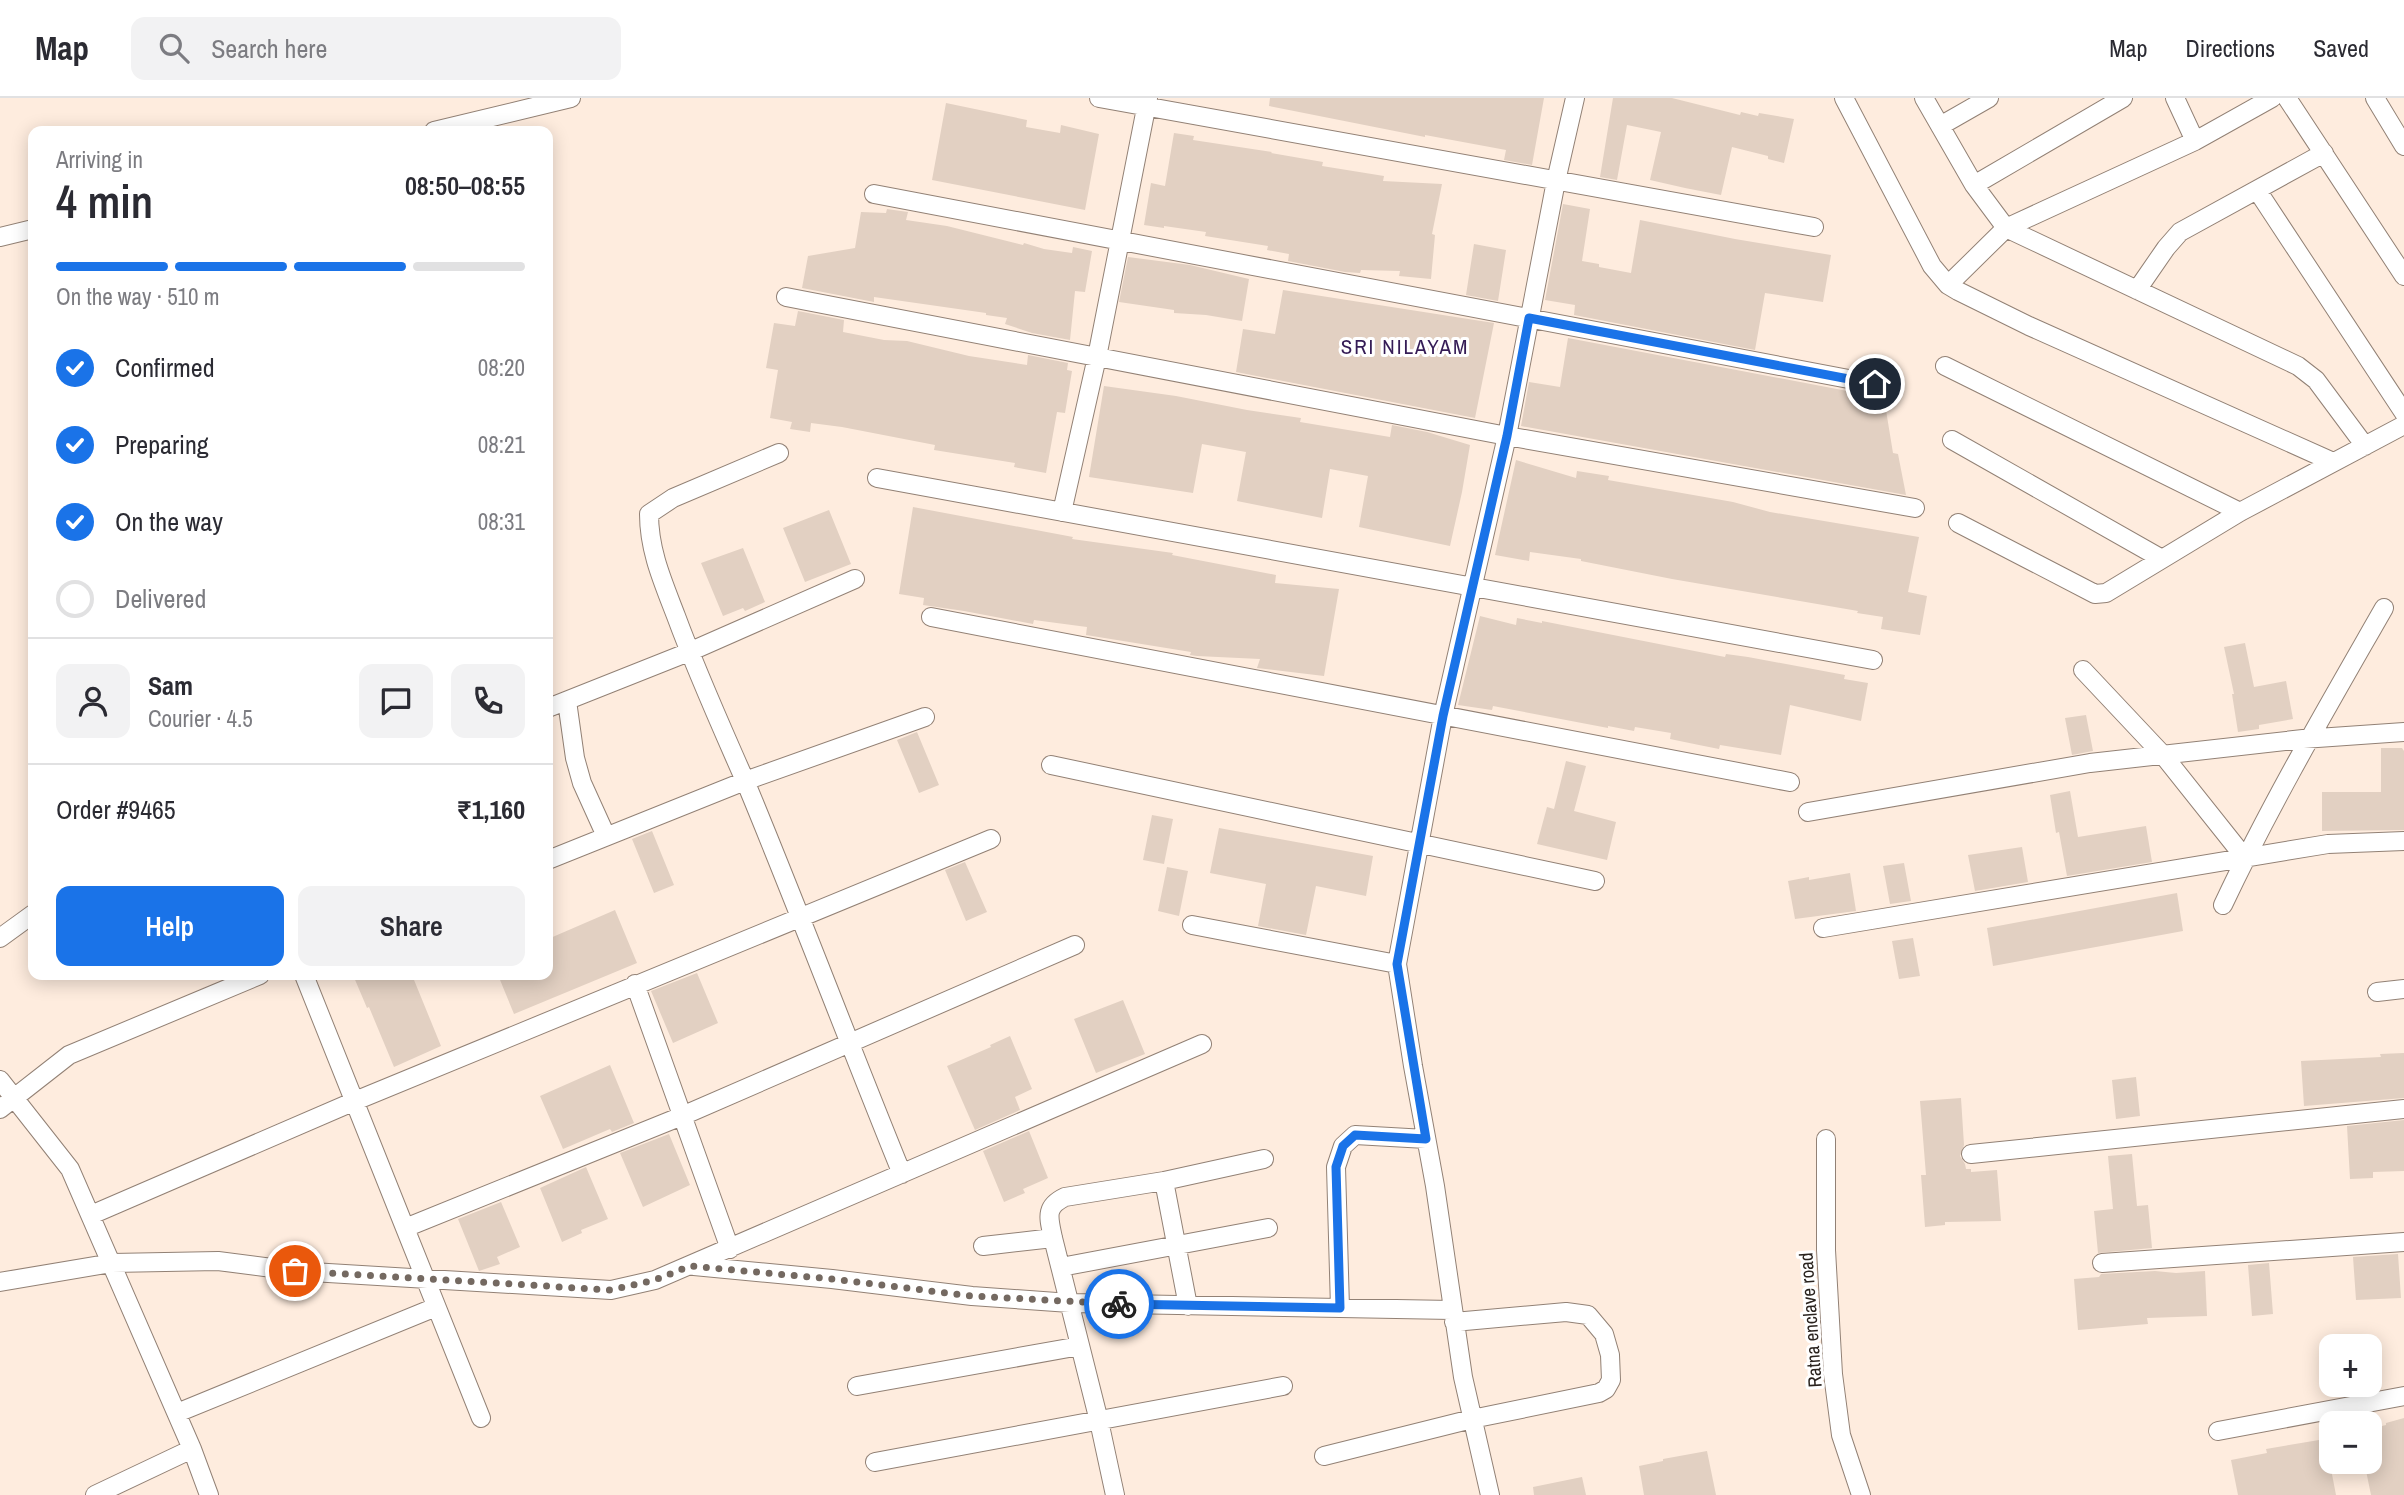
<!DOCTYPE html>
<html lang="en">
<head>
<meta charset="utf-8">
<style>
  :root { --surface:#fff; --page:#f2f2f3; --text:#2b2b33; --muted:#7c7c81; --line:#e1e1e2; --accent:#1a73e8 }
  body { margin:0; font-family:"Archivo Narrow",sans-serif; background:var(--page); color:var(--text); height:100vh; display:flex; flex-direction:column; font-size:26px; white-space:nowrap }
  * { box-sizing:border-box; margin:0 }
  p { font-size:23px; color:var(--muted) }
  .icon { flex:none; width:38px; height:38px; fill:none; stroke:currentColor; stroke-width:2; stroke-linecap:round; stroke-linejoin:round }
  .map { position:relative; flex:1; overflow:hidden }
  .panel { position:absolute; left:28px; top:28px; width:525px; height:854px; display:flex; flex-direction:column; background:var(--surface); border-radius:14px; box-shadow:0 4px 18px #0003 }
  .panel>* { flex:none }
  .tools { position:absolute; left:2319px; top:1236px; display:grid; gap:14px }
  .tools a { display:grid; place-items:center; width:63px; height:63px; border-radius:14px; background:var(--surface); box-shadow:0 4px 18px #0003; font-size:35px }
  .pin { position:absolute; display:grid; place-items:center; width:60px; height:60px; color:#fff; margin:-30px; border:4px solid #fff; border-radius:50%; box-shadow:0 2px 7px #0007 }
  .courier { position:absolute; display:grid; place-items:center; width:70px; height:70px; margin:-35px; border:5px solid #1a73e8; border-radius:50%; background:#fff; color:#222; box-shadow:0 2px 9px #0007 }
  .headline em { font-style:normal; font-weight:600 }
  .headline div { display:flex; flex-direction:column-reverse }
  .headline { display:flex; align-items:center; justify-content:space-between; height:119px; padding:0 28px }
  h1 { font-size:46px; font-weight:600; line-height:52px }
  .bar { display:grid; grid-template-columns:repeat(4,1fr); gap:10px 7px; align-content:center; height:84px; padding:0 28px }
  .bar i { height:9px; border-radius:5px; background:var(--line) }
  .bar .current { background:var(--accent) }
  .bar p { grid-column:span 4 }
  .line { display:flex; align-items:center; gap:18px; padding:0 28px; border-top:2px solid var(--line) }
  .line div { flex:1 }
  .round { display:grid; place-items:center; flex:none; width:74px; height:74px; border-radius:14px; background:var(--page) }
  ol { padding:0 28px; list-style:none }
  li { display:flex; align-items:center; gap:21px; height:77px }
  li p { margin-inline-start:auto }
  li .icon { padding:7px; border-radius:50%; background:var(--accent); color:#fff; stroke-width:4 }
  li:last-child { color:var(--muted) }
  li i { width:38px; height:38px; border:4px solid var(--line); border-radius:50% }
  .action { display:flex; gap:14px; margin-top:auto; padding:14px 28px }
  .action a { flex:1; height:80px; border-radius:14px; background:var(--accent); color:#fff; font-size:28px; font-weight:600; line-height:80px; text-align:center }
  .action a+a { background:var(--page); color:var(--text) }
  header { display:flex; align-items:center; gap:42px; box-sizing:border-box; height:98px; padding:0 35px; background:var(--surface); border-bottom:2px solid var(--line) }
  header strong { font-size:33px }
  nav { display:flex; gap:38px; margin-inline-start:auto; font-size:24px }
  .search { width:490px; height:63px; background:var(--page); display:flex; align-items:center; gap:18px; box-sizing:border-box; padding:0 24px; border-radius:14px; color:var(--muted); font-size:26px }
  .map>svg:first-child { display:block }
  .building { fill:#e2d0c2 }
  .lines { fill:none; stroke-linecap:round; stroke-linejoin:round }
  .street-casing { stroke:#928175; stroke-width:20 }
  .street { stroke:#fff; stroke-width:18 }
  .done { stroke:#746961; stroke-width:7; stroke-dasharray:0 12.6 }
  .route { stroke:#1a73e8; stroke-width:9 }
  .labels { text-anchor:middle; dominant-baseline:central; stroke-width:6; stroke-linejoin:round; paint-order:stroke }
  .street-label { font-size:19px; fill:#2a231e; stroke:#fff }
  .neighbourhood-label { font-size:21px; letter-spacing:2px; fill:#351c56; stroke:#fff }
</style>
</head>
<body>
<header>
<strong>Map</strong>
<div class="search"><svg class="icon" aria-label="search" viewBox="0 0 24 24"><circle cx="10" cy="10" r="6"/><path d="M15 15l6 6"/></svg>Search here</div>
<nav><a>Map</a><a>Directions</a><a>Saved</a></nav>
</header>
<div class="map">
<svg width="2404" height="1397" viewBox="0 0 2404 1397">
  <rect width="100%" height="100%" fill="#feecde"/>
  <!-- building -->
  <path class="building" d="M1270 0H1544L1532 67 1504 62 1506 52 1425 37V39L1269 8Z
    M1613 0H1672L1740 17 1741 14 1758 18 1759 15 1794 21 1784 65 1768 61V58L1732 49 1721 97 1685 90 1650 82 1661 34 1627 27 1617 82 1600 79Z
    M946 5 1027 22 1026 29 1060 35 1061 27 1099 36 1085 112 932 82Z
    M1174 35 1194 38 1193 42 1272 54 1271 55 1323 64 1322 68 1384 78 1383 83 1442 86 1432 136 1435 137 1431 181 1399 178 1400 173 1361 172 1360 175 1345 174 1288 163 1289 156 1267 152 1268 148 1205 138 1206 134 1164 128V130L1144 127 1151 85 1165 88Z
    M1563 106 1590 111 1582 163 1599 166V169L1631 175 1640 122 1735 141 1831 157 1823 204 1765 195 1755 252 1574 217 1575 207 1545 202Z
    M887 111 908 114 906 122 947 128 1023 147 1024 145 1044 151 1072 155 1073 149 1092 153 1085 194 1075 193 1070 242 1032 235 1005 226 1007 220 986 217V215L874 199V204L802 190 808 158 855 150 861 114 886 115Z
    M1474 146 1506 152 1498 203 1466 197Z
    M1128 159 1190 167 1249 181 1242 223 1206 217 1174 215V212L1119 204Z
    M1283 192 1494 225 1475 320 1236 274 1243 231 1275 236Z
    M798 213 844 222 843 234 884 242 907 243 969 258 1027 267 1028 257 1068 265 1067 272 1072 273 1065 315 1057 314 1046 375 1014 369 1015 365 934 352 935 347 842 329 811 325 810 334 790 331 792 324 770 320 778 272 766 270 774 225 795 228Z
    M1568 240 1884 300 1893 355 1898 356 1906 397 1521 328 1529 284 1560 289Z
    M1104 288 1176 298 1247 312 1301 320 1300 324 1390 339 1392 327 1427 334 1470 347 1462 394 1450 448 1359 429 1368 378 1330 371 1322 420 1237 403 1246 354 1202 346 1193 395 1089 379Z
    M1516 362 1576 380 1577 373 1609 378 1608 382 1733 404 1770 414 1919 439 1908 494 1927 498 1920 537 1881 531 1883 519 1857 515 1858 513 1672 481 1581 463V461L1530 454 1529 463 1495 457Z
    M913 409 1073 439 1072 441 1173 455 1172 457 1276 477 1275 485 1339 491 1324 578 1257 570 1260 561 1197 558 1190 557 1191 554 1086 537 1087 529 1034 522 1033 526 964 513 923 507 924 500 899 496Z
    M829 412 851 466 805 484 783 430Z
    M743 450 765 504 745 513 743 510 723 518 701 465Z
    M1480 518 1516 527 1517 520 1542 525V523L1725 559 1726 556 1748 559 1845 577 1844 581 1868 585 1861 623 1790 607 1781 657 1720 647 1719 651 1699 647 1670 641 1671 635 1635 629 1634 633 1608 628V630L1493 608 1492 612 1458 607Z
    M2245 545 2254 589 2286 583 2293 621 2259 627V631L2238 634 2232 596H2234L2224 549Z
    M2086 617 2093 653 2072 657 2065 620Z
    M917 634 939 687 919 695 897 642Z
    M2381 650H2402L2404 653V732L2322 733V694H2381Z
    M1566 663 1586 668 1574 713 1616 724 1607 762 1537 746 1547 709 1554 711Z
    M2070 693 2078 739 2146 728 2152 764 2067 778 2059 734 2056 735 2050 697Z
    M1152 717 1173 721 1164 766 1143 762Z
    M1219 730 1373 758 1366 798 1316 788 1306 837 1258 828 1266 786 1210 775Z
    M652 733 674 787 654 795 632 741Z
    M2022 749 2028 784 1975 793 1968 757Z
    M965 764 987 814 966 823 945 772Z
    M1904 765 1911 803 1890 806 1883 768Z
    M1167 769 1188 773 1179 818 1158 813Z
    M1850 775 1856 813 1795 821 1788 783 1809 779V782Z
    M2177 795 2183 833 1993 868 1987 830Z
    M615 812 637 865 514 916 498 877H548V841Z
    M1913 840 1920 878 1899 881 1892 843Z
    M697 875 718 925 673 945 651 893Z
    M353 877H412L441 948 394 969 369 909 367 910Z
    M1123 902 1145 956 1096 975 1074 921Z
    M1010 938 1032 991 1015 999 1020 1012 975 1032 947 968 991 949 990 947Z
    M2404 955V1000L2304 1008 2301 963 2381 959 2380 956Z
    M610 967 634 1025 612 1034 610 1031 563 1051 540 998Z
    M2136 979 2140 1018 2116 1021 2112 982Z
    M1961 1000 1964 1047 1960 1058 1965 1066 1966 1071H1971V1074L1997 1072 2001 1123 1945 1124V1127L1925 1129 1921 1077H1926L1920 1003Z
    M2404 1022V1073L2373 1074V1080L2350 1081 2347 1028Z
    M1029 1033 1048 1080 1023 1091 1025 1095 1004 1104 983 1053Z
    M669 1036 690 1087 643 1109 620 1055Z
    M2132 1056 2137 1108 2148 1107 2152 1150 2098 1155 2094 1113 2113 1111 2108 1058Z
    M586 1069 608 1121 581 1132 582 1135 562 1144 540 1090Z
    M501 1104 520 1149 497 1159 500 1166 479 1173 458 1121Z
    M2398 1156 2401 1200 2356 1202 2353 1159Z
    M2269 1165 2273 1216 2252 1218 2248 1167Z
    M2155 1173 2176 1175 2205 1173 2207 1218 2147 1220 2148 1226 2078 1232 2074 1181 2099 1179 2101 1176Z
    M2404 1320V1397H2371L2364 1363H2370V1331L2386 1327V1325Z
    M2331 1340 2330 1366 2336 1397H2238L2231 1362 2267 1355 2266 1351Z
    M1707 1353 1716 1397H1644L1639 1368 1663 1363V1361Z
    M1582 1379 1586 1397H1534L1533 1389Z"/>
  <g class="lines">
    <!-- street casing -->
    <g class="street-casing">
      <path id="street" d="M1099 0 1814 129
        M1844 0 1932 168 1948 187 1958 193 2029 228 2333 364
        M1924 0 1974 87 2006 130 2298 268 2316 282 2365 348
        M2175 0 2195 43
        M2287 0 2404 178
        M2375 0 2404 48
        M1940 28 1989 0
        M434 33 571 0
        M1974 87 2123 0
        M2257 92 2404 315
        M874 96 1875 286
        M0 139 33 131
        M1948 187 2006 130 2195 43 2272 0
        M2137 192 2166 150 2180 134 2324 55
        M786 199 1507 338 1915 410
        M1945 268 2240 414
        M1952 342 2162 461
        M779 355 673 400 649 416C649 453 663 484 676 518 697 575 722 630 746 685 800 815 849 946 902 1076
        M877 380 1873 562
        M1062 414 1097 259 1148 0
        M1958 425 2095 496 2106 495 2240 414 2404 327
        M931 519 1790 684
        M2083 572 2163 657 2245 760
        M567 603 575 660 582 685 606 738
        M548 610 689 554 855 481
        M1051 667 1595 783
        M1808 714 2090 665 2303 641 2404 634
        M548 762 745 683 925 619
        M2223 807C2271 705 2328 608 2384 510
        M1192 827 1397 866
        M1823 830 2328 746 2404 743
        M0 840 33 816
        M304 877 405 1130 682 1018 1075 847
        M635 886 730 1151
        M2377 894 2404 891
        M0 982 70 1071 192 1351 209 1397
        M0 1011 69 957 260 877
        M1826 1041V1152L1833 1276 1841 1337 1861 1397
        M1971 1056 2404 1011
        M1164 1083 1188 1208
        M91 1117 355 1003 991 741
        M405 1130 481 1320
        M983 1148 1053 1140
        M2102 1165 2404 1144
        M694 1168 832 1181 972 1198 1070 1205 1452 1212
        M1061 1169 1268 1130
        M0 1184 112 1165 218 1163 295 1173 611 1192 655 1182 1202 946
        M1340 1210 1336 1069 1343 1048 1355 1037 1426 1041
        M857 1288 1080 1248
        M177 1315 436 1209
        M2218 1333 2404 1298
        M1324 1358 1472 1321 1599 1295 1606 1291 1611 1282 1610 1257 1604 1236 1588 1217 1566 1214 1454 1224
        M875 1364 1283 1288
        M95 1397 192 1351
        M1115 1397 1099 1323 1053 1140C1049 1120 1044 1109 1065 1099L1164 1083 1264 1061
        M1490 1397 1463 1279 1435 1088 1413 968 1397 866 1443 618 1507 338 1556 83 1575 0"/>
    </g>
    <!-- street -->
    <use href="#street" class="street"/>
  </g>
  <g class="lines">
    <!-- done -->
    <path class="done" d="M295 1173 611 1192 655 1182 690 1168 832 1181 972 1198 1119 1206"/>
    <!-- route -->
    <path class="route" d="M1119 1206 1340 1210 1336 1069 1343 1048 1355 1037 1426 1041 1397 866 1443 618 1507 338 1529 220 1875 286"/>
  </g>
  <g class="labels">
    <!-- street labels -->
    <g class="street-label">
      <text transform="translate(1810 1222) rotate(-94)">Ratna enclave road</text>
    </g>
    <!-- neighbourhood labels -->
    <g class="neighbourhood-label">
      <text x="1405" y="248">SRI NILAYAM</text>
    </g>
  </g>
</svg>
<div class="tools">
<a>+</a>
<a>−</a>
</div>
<div class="pin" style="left:295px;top:1173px;background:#ea580c"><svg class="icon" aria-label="bag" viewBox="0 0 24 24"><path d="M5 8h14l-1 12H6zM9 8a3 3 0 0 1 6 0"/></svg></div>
<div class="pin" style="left:1875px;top:286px;background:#1f2937"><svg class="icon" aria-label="home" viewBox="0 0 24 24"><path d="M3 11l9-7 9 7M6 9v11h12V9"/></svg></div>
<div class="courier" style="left:1119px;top:1206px"><svg class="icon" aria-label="bike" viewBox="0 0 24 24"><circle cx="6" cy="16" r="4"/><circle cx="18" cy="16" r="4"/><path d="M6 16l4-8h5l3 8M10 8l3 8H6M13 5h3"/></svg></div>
<section class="panel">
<div class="headline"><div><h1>4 min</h1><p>Arriving in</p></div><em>08:50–08:55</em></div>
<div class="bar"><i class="current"></i><i class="current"></i><i class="current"></i><i></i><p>On the way · 510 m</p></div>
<ol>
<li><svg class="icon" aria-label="check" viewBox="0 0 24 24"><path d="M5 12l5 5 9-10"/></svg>Confirmed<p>08:20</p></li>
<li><svg class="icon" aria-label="check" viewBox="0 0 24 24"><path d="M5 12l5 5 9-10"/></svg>Preparing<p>08:21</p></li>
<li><svg class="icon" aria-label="check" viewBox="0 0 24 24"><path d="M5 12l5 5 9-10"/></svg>On the way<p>08:31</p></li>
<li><i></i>Delivered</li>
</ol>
<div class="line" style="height:126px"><a class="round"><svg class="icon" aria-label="person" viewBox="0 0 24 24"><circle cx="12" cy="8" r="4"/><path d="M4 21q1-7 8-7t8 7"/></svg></a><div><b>Sam</b><p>Courier · 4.5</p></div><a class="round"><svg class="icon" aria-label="chat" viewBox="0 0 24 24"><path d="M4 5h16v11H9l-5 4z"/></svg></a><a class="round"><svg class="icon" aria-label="phone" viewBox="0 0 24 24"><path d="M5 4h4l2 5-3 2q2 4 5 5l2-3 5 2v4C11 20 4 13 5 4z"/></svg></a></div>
<div class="line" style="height:91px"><div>Order #9465</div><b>₹1,160</b></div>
<div class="action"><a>Help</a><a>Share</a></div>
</section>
</div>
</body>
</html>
